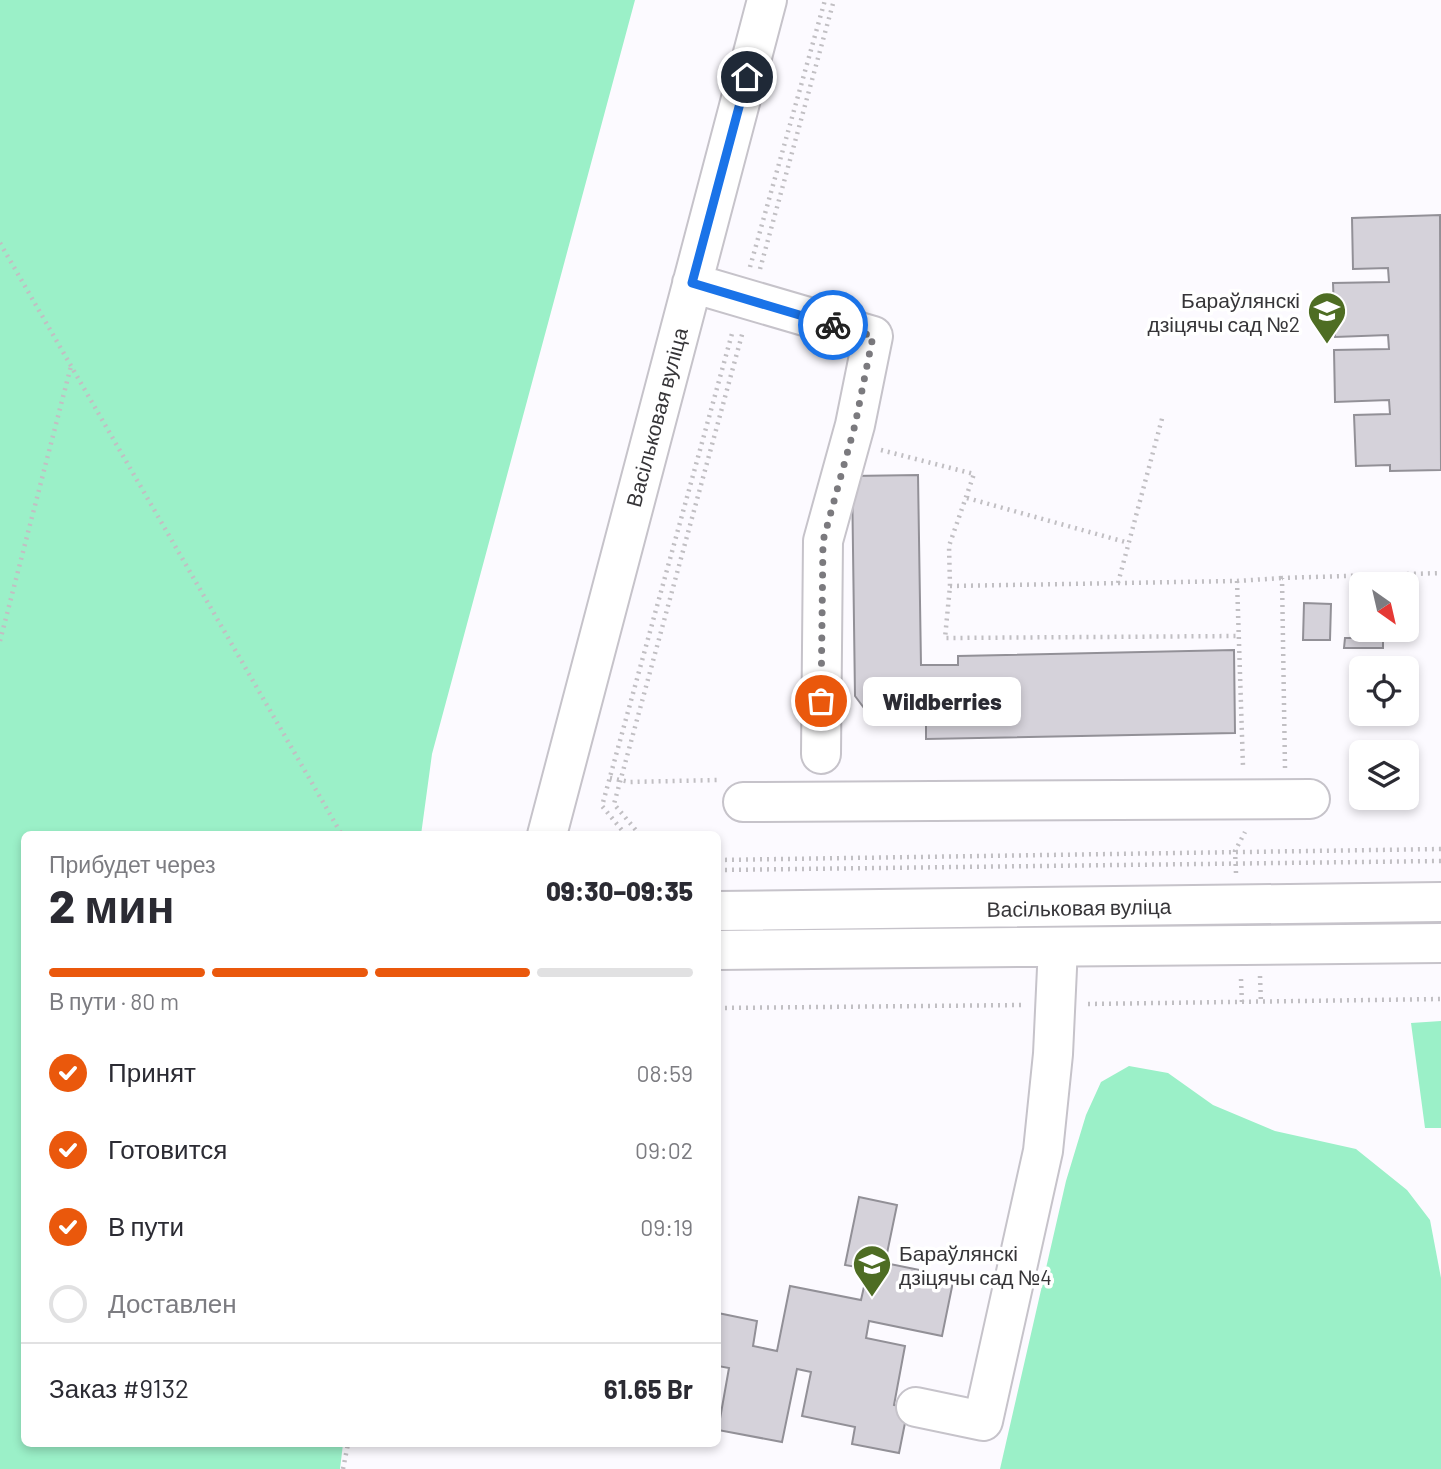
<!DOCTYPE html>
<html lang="ru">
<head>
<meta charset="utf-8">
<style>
  :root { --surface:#fff; --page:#f7f7f7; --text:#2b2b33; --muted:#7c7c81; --line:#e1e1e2; --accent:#ea580c }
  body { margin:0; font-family:Barlow,sans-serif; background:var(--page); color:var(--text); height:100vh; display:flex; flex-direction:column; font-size:26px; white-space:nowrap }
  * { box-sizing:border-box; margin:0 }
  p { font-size:23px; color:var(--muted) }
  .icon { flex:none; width:38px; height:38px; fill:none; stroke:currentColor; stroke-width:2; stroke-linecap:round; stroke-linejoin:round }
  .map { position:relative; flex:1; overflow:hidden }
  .side { position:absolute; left:21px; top:831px; width:700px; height:616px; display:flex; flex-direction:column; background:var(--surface); border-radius:10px; box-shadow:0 4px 10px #0003 }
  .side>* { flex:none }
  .needle { width:46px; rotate:146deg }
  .tools { position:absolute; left:1349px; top:572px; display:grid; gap:14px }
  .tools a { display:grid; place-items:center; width:70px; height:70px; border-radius:10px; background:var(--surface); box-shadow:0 4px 10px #0003; font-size:35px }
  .pin { position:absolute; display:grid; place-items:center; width:60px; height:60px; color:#fff; margin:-30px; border:4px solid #fff; border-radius:50%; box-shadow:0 2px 7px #0007 }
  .courier { position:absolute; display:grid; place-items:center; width:70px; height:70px; margin:-35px; border:5px solid #1a73e8; border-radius:50%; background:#fff; color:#222; box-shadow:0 2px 9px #0007 }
  .bubble { position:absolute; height:49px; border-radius:10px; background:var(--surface); box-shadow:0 4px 10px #0003; font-size:23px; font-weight:800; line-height:49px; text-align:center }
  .head em { font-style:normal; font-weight:800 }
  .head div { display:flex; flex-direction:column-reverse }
  .head { display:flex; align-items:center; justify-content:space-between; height:119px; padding:0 28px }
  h1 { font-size:46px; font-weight:800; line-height:52px }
  .bar { display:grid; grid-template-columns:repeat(4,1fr); gap:10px 7px; align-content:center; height:84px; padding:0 28px }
  .bar i { height:9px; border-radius:5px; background:var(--line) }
  .bar .selected { background:var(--accent) }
  .bar p { grid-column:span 4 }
  .line { display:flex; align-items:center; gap:18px; padding:0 28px; border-top:2px solid var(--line) }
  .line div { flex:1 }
  ol { padding:0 28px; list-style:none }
  li { display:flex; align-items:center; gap:21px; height:77px }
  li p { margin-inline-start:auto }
  li .icon { padding:7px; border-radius:50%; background:var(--accent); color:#fff; stroke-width:4 }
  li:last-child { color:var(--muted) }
  li i { width:38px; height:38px; border:4px solid var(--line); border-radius:50% }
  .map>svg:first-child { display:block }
  .green { fill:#9bf0c8 }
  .building { fill:#d5d2da; stroke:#929097; stroke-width:2 }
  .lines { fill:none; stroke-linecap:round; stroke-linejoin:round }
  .minor-casing { stroke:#c6c3ca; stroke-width:42 }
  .path { stroke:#c1bfc3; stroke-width:4.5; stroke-dasharray:2 5; stroke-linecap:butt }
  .minor { stroke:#fff; stroke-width:38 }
  .done { stroke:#7b7a7e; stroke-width:7; stroke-dasharray:0 12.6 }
  .route { stroke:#1a73e8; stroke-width:9 }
  .labels { text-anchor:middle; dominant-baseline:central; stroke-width:7; stroke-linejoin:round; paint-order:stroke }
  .poi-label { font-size:21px; fill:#363538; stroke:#fff; text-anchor:end }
  .street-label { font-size:21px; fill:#363538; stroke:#fff }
</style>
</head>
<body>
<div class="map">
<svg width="1441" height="1469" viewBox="0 0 1441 1469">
  <rect width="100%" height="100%" fill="#fcfaff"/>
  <!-- green -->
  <path class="green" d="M0 0H635L432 754 421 835H24V1444H343L340 1469H0Z
    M1441 1021V1128H1425L1411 1023Z
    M1129 1066 1168 1073 1213 1105 1275 1131 1356 1149 1407 1190 1430 1220 1441 1278V1469H1000L1066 1181 1086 1115 1101 1082Z"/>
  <!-- building -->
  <path class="building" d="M1440 215 1441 470 1390 471V465L1356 466 1354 415 1390 414 1389 400 1335 402 1334 350 1389 349 1388 335 1335 337 1333 283 1389 282 1388 268 1353 269 1352 218Z
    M918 475 921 665H958V656L1234 650 1235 733 926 739V719H890L889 707 864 708 855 696 852 476Z
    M1304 603 1331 604 1330 640H1303Z
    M1345 638H1383V648H1344Z
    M859 1197 897 1205 885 1263 954 1277 942 1336 869 1321 866 1338 905 1346 894 1405 908 1408 899 1453 852 1444 855 1427 802 1416 811 1372 797 1369 782 1442 718 1430 729 1368 718 1366V1313L757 1321 753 1346 777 1351 790 1286 861 1300 868 1269 845 1265Z"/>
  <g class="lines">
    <!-- minor casing -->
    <g class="minor-casing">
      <path id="minor" d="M692 283 873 336 855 425 823 541 821 754
        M743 802 1310 799
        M547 835 767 0
        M718 911 1441 902
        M718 950 1441 943
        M916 1407 983 1421 1043 1151 1053 1054 1058 947"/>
    </g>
    <!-- path -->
    <path class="path" d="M0 243 342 835
      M750 267 825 0
      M760 269 834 0
      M881 450 974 474 949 546 950 586 945 638 1239 636
      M967 498 1129 543
      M1237 581 1243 767
      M1118 583 1163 415
      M950 586 1237 581 1282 578
      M0 641 71 366
      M1285 768 1282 578 1441 573
      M610 778 630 782 717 780
      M626 835 602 806 733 330
      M640 835 614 804 743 331
      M718 860 1441 849
      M718 870 1441 861
      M1236 873 1235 851 1245 832
      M1260 976 1261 1003
      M1241 979 1242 1003
      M1088 1004 1441 999
      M718 1008 1024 1005
      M343 1469 348 1444"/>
    <!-- minor -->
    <use href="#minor" class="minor"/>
  </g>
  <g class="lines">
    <!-- done -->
    <path class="done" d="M821 701 823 541 855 425 873 336 833 325"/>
    <!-- route -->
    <path class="route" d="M747 77 692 283 833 325"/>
  </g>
  <!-- icons -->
  <defs>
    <g id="school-pin" transform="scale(2.0125)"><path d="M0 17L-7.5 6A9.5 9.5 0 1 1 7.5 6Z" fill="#4e6d23" stroke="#fff"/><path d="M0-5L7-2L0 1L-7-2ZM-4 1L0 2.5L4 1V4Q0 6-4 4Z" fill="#fff"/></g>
  </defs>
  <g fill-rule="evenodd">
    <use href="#school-pin" x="1327" y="311"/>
    <use href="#school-pin" x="872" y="1264"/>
  </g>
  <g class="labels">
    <!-- poi labels -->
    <g class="poi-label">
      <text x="1300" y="299">Бараўлянскі<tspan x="1300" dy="24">дзіцячы сад №2</tspan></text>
      <text x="899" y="1252" text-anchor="start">Бараўлянскі<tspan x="899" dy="24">дзіцячы сад №4</tspan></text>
    </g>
    <!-- street labels -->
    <g class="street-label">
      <text transform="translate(656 417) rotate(-75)">Васільковая вуліца</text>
      <text transform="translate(1079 907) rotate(-1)">Васільковая вуліца</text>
    </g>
  </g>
</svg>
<div class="tools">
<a><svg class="needle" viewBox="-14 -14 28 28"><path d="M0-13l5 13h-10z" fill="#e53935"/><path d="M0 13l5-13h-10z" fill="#7c7c81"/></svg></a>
<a><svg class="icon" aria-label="locate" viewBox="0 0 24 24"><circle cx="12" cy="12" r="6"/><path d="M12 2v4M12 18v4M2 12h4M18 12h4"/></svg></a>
<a><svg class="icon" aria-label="layers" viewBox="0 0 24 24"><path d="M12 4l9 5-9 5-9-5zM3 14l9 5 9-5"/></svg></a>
</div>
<div class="pin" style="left:821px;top:701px;background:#ea580c"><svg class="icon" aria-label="bag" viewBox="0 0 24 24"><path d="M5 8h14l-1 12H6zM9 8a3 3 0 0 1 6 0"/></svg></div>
<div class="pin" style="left:747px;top:77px;background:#1f2937"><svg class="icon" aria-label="home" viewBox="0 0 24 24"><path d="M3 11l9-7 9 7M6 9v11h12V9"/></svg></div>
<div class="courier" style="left:833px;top:325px"><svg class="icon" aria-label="bike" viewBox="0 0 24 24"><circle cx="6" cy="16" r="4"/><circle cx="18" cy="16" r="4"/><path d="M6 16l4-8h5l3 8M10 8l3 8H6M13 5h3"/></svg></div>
<div class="bubble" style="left:863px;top:677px;width:158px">Wildberries</div>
<section class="side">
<div class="head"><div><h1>2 мин</h1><p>Прибудет через</p></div><em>09:30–09:35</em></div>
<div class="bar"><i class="selected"></i><i class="selected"></i><i class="selected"></i><i></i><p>В пути · 80 m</p></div>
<ol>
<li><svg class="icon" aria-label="check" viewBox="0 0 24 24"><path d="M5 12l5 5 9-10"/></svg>Принят<p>08:59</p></li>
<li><svg class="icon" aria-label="check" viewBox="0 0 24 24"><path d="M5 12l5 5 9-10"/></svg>Готовится<p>09:02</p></li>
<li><svg class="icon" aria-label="check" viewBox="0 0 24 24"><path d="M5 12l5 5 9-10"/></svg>В пути<p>09:19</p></li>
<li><i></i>Доставлен</li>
</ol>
<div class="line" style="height:91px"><div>Заказ #9132</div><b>61.65 Br</b></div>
</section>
</div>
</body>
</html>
